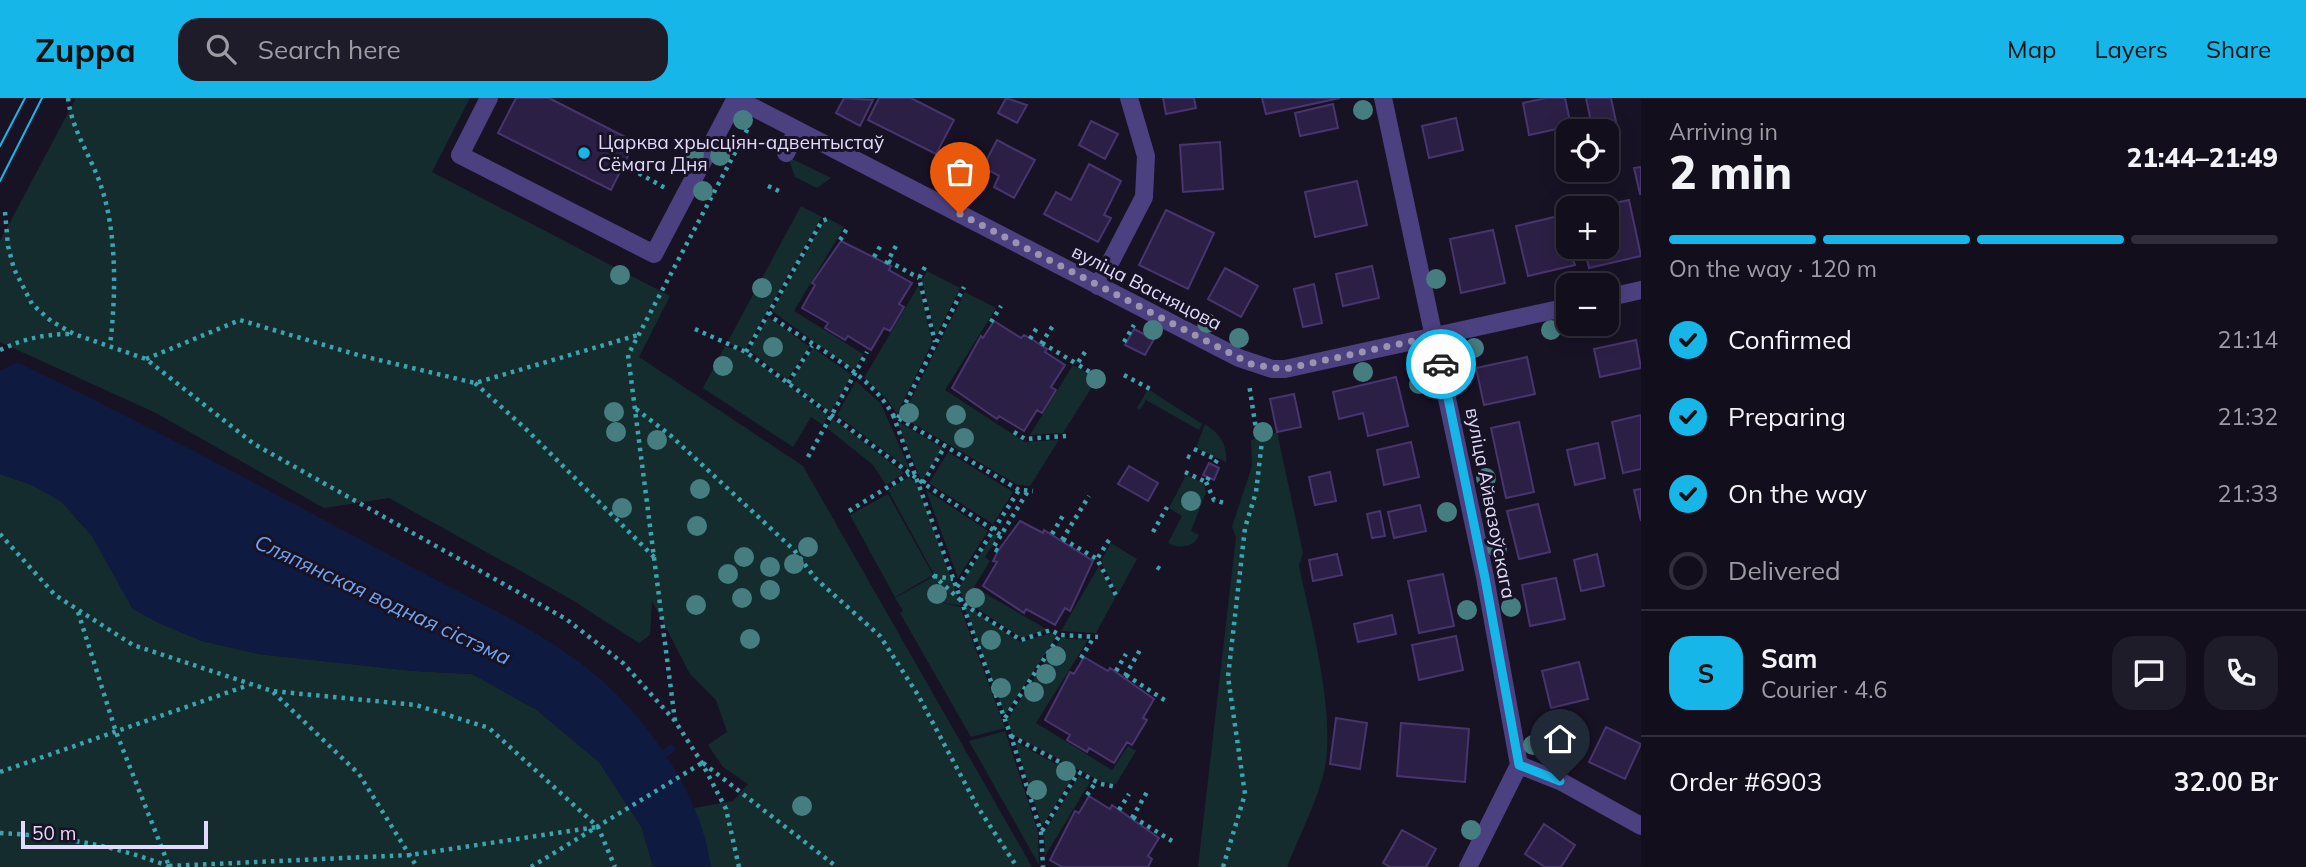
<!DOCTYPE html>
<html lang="en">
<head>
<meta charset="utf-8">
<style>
  :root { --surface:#120e1c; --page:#1f1c29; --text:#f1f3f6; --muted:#9c9ca3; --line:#312e3b; --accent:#17b6e9 }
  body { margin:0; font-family:Mulish,sans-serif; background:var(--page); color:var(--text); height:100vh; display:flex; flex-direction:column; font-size:26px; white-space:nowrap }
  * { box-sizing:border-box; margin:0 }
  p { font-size:23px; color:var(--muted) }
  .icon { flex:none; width:38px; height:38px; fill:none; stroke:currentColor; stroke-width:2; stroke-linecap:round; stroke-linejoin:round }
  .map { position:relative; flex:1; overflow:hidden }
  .drawer { display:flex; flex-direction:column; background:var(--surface); width:665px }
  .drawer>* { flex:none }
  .controls { position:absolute; left:1556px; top:21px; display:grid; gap:14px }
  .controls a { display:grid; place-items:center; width:63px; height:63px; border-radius:14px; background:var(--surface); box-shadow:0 4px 18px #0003,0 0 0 2px var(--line); font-size:35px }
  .scale { position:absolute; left:21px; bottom:18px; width:187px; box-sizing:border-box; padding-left:7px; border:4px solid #e2d9fb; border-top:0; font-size:19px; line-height:24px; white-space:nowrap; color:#e2d9fb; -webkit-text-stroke:5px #181225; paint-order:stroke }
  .pin { position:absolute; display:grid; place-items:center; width:60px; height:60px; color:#fff; margin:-72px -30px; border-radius:50% 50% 50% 0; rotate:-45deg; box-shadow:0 0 7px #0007 }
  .pin .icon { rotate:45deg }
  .courier { position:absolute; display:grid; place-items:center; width:70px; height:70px; margin:-35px; border:5px solid #17b6e9; border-radius:50%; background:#fff; color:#222; box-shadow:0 2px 9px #0007 }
  .overview em { font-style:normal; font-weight:800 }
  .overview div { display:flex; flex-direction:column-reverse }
  .overview { display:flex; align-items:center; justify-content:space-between; height:119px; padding:0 28px }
  h1 { font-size:46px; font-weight:800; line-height:52px }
  .bar { display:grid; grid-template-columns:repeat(4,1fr); gap:10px 7px; align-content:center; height:84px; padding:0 28px }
  .bar i { height:9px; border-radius:5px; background:var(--line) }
  .bar .on { background:var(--accent) }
  .bar p { grid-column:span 4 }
  .line { display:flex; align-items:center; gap:18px; padding:0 28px; border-top:2px solid var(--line) }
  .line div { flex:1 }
  .round { display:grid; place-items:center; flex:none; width:74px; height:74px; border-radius:21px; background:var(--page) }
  ol { padding:0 28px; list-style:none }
  li { display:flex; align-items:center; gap:21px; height:77px }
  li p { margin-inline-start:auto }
  li .icon { padding:7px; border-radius:50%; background:var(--accent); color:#111; stroke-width:4 }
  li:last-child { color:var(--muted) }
  li i { width:38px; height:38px; border:4px solid var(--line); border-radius:50% }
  header { display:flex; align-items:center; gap:42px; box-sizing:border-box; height:98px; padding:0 35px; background:var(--accent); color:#111 }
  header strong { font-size:33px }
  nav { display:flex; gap:38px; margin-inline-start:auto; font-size:24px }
  .search { width:490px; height:63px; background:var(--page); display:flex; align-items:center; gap:18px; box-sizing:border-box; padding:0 24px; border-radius:21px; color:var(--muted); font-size:26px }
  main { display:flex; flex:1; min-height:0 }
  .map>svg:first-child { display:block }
  .green { fill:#152c2f }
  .water { fill:#0f1a41 }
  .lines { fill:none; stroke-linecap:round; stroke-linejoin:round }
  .stream { stroke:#0f1a41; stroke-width:8 }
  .building { fill:#2c1f45; stroke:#48346e; stroke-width:2 }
  .path { stroke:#3ba4ae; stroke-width:4.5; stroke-dasharray:3.5 5; stroke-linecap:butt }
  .minor { stroke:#4c4180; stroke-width:18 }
  .tram { stroke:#17b6e9; stroke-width:2 }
  .tree { fill:#467d80 }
  .done { stroke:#9b93b0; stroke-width:7; stroke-dasharray:0 12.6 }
  .route { stroke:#17b6e9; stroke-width:9 }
  .poi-dot { fill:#17b6e9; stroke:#181225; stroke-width:2.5 }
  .labels { text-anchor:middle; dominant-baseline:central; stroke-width:6; stroke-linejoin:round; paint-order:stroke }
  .poi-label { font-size:19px; fill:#e2d9fb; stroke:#181225; text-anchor:start }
  .street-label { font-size:19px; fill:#e2d9fb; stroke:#181225 }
  .water-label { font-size:21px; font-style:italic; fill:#71a4f2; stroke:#181225 }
</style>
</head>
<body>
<header>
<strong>Zuppa</strong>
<div class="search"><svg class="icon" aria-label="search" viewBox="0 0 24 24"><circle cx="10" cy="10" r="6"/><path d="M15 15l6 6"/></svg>Search here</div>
<nav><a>Map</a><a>Layers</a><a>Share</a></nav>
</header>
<main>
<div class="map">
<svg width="1641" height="769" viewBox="0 0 1641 769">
  <rect width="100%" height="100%" fill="#181225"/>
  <!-- green -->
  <path class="green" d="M76 0H470L432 74 670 198 639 259 803 368 1032 769H711L694 710 733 703 748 686 723 669 708 647 727 634 716 602 690 576 652 503 650 537 639 545 569 500 389 400 324 410 156 315 0 244V143Z
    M788 59 831 80 817 90 795 79Z
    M801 108 822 119 746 251 727 245Z
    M829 121 844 129 794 213 863 256 854 273 772 213 823 124Z
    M927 173 960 190 936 238 922 182Z
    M919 187 932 245 897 316 887 301 864 280Z
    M965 194 996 210 945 292 1025 344 1059 342 1030 388 1018 387 902 319Z
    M768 219 810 249 787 282 749 252Z
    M725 248 746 255 828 318 823 327 811 319 793 349 703 290Z
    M813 250 852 277 830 315 790 284Z
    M1073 267 1097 281 1063 335 1030 337Z
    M856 283 881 306 910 372 837 317Z
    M1148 291 1202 326 1199 332 1146 302 1140 312 1137 310Z
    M833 321 904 375 886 387 873 367 827 330Z
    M897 323 943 350 923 382 920 380Z
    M1205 326C1219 335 1228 347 1226 364L1196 350Z
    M1277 334 1303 455 1299 468C1311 524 1335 612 1325 669 1320 697 1298 741 1287 769H1198L1236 439 1232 429 1252 368 1251 342Z
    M948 354 1013 394 993 426 929 385Z
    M0 376 32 387 62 404 92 438 133 511 159 525 202 543 259 556 414 573 472 576 537 612 599 664 642 730 653 769H0Z
    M1186 377 1203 385 1206 394 1191 433 1199 437C1194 450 1179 451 1168 445L1182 418 1169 410Z
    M909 379 917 385 961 508 925 501 960 509 1005 630 971 639 900 515 903 513 895 500 935 478 888 392Z
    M926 392 988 433 958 480Z
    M888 396 933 477 895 499 850 417Z
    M994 435 998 438 985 459 990 463 974 489 1048 532 1021 540 962 500 959 489Z
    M1111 445 1137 461 1118 496 1101 464Z
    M1099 468 1115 500 1096 535 1061 533Z
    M963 505 1020 544 1052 535 1057 538 1005 617Z
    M1061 540 1088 542 1036 625 1112 672 1128 648 1136 653 1116 686 1102 684 1012 636 1007 622Z
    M1005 633 1038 734 1039 767 969 643Z
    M1015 644 1075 676 1042 728Z
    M1079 678 1090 684 1045 758 1044 734Z"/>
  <!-- water -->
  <path class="water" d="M17 264C149 328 278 397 408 467 481 507 569 543 626 606 666 650 703 709 711 769H653L642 730 599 664 537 612 472 576 414 573 259 556 202 543 159 525 133 511 92 438 62 404 32 387 0 376V273Z"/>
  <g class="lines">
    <!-- stream -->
    <path class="stream" d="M656 661 671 651"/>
  </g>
  <!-- building -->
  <path class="building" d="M516 0H549L635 44 611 92 498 35Z
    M844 0 873 2 860 28 836 15Z
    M879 0H911L954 22 936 56 868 22Z
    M1006 0 1027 7 1017 25 998 15Z
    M1163 0H1194L1196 10 1166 16Z
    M1262 0H1340L1266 16Z
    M1546 0H1565L1571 28 1529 37 1523 5Z
    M1586 0H1611L1619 38 1606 41V33H1593Z
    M1333 6 1338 30 1300 38 1295 15Z
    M1456 20 1463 52 1429 60 1422 28Z
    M1091 23 1118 36 1105 61 1079 47Z
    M997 42 1035 62 1014 100 994 89 999 78 983 69Z
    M1220 44 1223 91 1183 94 1180 47Z
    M1089 66 1121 83 1104 117 1111 120 1098 144 1044 116 1056 94 1071 102Z
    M1641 69V96H1640L1634 70Z
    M1357 83 1367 127 1315 139 1305 94Z
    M1629 102 1641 158 1589 170 1584 149H1606V110H1592Z
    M1166 112 1214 135 1188 191 1139 167Z
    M1563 117 1568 149 1575 167 1528 178 1516 128Z
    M1493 132 1505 185 1461 195 1450 141Z
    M841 143 891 168 889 172 912 185 899 206 904 209 890 233 884 230 871 252 848 238 845 242 825 230 828 225 802 210 815 187 812 185Z
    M1372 168 1379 200 1343 208 1336 176Z
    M1225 170 1258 188 1241 219 1208 201Z
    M1314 186 1322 225 1303 229 1294 191Z
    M994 223 1021 240 1024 237 1033 242 1047 251 1045 254 1065 267 1051 289 1056 292 1042 315 1037 312 1024 333 999 318 997 321 952 290 981 238 983 240Z
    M1134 231 1154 241 1145 257 1125 247Z
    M1636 242 1641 270 1600 279 1594 251Z
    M1527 259 1535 296 1484 307 1476 270Z
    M1396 279 1408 328 1368 338 1363 315 1339 321 1333 294Z
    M1294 296 1301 329 1277 334 1270 301Z
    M1641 317V371L1623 375 1612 324Z
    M1519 324 1534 394 1506 400 1491 330Z
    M1411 344 1419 379 1384 387 1377 352Z
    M1598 345 1605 380 1575 387 1567 352Z
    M1209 365 1219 370 1214 382 1203 377Z
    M1129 368 1158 385 1148 403 1118 386Z
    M1330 374 1336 403 1315 407 1309 379Z
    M1641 391V423L1634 392Z
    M1538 406 1550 454 1519 461 1507 413Z
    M1420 407 1426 433 1394 440 1388 414Z
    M1380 413 1385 438 1372 440 1367 416Z
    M1020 423 1043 435 1044 432 1093 463 1070 513 1065 510 1055 527 1026 511 1024 515 983 488 997 464 993 463 998 453Z
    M1337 456 1342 477 1313 483 1309 462Z
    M1597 456 1604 488 1581 493 1574 462Z
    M1443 476 1454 528 1419 535 1408 483Z
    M1556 480 1565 521 1530 528 1522 487Z
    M1392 517 1396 536 1358 544 1354 526Z
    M1456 538 1463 572 1419 582 1412 547Z
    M1084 559 1108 573 1110 570 1154 601 1143 620 1147 622 1132 647 1127 644 1114 665 1089 650 1087 654 1067 642 1070 637 1045 622 1070 574 1074 576Z
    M1579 564 1588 601 1551 610 1542 573Z
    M1336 620 1367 625 1360 671 1330 666Z
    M1401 625 1469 631 1465 684 1397 678Z
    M1606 629 1641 646 1625 681 1589 664Z
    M1089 698 1110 711 1112 707 1159 740 1148 758 1152 761 1148 769H1062L1050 762 1075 713 1079 715Z
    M1544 726 1575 747 1561 769H1545L1525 756Z
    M1402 732 1436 751 1426 769H1390L1383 765Z"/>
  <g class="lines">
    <!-- path -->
    <path class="path" d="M68 0C72 34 92 59 102 91 117 137 116 199 110 247
      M624 67 667 91
      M768 88 781 94
      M5 114 8 148 14 171 32 206 51 223 74 236 146 261 254 346 566 521 623 565 675 623 702 665 726 711 739 769
      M840 142 848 129
      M874 159 881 147
      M888 163 919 180
      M886 166 897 146
      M925 169 919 180 935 244
      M769 214 773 220C813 248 869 274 893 317L1019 392 1033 393
      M991 224 1001 208
      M695 231 746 254 923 385 1001 437 1028 393
      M1030 241 1038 228
      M1124 244 1134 227
      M1042 245 1077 266
      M1041 246 1054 226
      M0 252C25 240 46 236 73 236
      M746 254 822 123 830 120
      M1085 254 1077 266 1101 281
      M146 261 240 222 358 257 475 285 638 237
      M1124 277 1154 293
      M475 285 528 333 656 461
      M788 285 812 248
      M636 311 670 337 794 452 815 480 880 538 918 597 977 708 1017 769
      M893 317 1011 638 1041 734 1043 769
      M898 320 964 189
      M1014 334 1025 341 1066 338
      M1194 351 1217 362 1214 367
      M1187 358 1192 360
      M808 359 867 254
      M1185 374 1206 384 1209 379
      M1206 384 1214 402 1224 405
      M923 385 945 348
      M849 413 909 376
      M1153 434 1167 409
      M0 436 55 497 133 547 272 593 416 607 489 630 598 729 615 769
      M1052 436 1064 416
      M1063 441 1097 461
      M1062 442 1089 398
      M1109 442 1097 461 1118 501
      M998 453 993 450 1001 437
      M1157 469 1163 473
      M933 477 968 509 1021 542 1051 532 1060 537 1098 539
      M934 478 953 481
      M957 489 1019 392
      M78 514 116 634 169 768
      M1081 560 1094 539
      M1116 573 1126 556
      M1126 577 1166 603
      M1125 578 1140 552
      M273 594 359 676 417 769
      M1005 620 1060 537
      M675 623 628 257 748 30
      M1011 638 1101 686 1117 689
      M703 665 837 769
      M0 674 249 587
      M1087 697 1096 684
      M1119 712 1129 696
      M1133 719 1172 743
      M1132 720 1147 694
      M1042 733 1078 675
      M0 735C58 738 115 747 170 769
      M169 768 410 757 597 729
      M531 769 702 665
      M1223 769 1245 696 1228 579 1245 430 1256 394 1262 343 1255 325 1249 286"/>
    <!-- minor -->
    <path class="minor" d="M489 0 460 57 654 156 736 0
      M735 0 1239 260 1272 271H1285L1568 209
      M1383 0 1485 479 1519 667 1468 769
      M786 55 797 32
      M1098 188 1144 99 1146 58 1129 0
      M1606 200 1641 192
      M1519 667 1560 683 1641 728"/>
    <!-- tram -->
    <path class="tram" d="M0 48 25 0
      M0 83 42 0"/>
  </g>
  <!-- trees -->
  <g class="tree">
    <circle cx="1363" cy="12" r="10"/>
    <circle cx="743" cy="22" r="10"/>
    <circle cx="694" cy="56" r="10"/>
    <circle cx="720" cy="58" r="10"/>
    <circle cx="703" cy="93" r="10"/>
    <circle cx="620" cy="177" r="10"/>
    <circle cx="1436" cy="181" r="10"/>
    <circle cx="762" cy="190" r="10"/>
    <circle cx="1207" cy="225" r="10"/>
    <circle cx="1153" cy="232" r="10"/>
    <circle cx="1551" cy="232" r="10"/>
    <circle cx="1239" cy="240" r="10"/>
    <circle cx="773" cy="249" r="10"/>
    <circle cx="1474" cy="250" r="10"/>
    <circle cx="723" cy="268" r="10"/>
    <circle cx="1363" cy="274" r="10"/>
    <circle cx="1096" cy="281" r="10"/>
    <circle cx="1419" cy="286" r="10"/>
    <circle cx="614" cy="314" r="10"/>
    <circle cx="909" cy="315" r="10"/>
    <circle cx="956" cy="317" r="10"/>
    <circle cx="616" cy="334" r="10"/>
    <circle cx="1263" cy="334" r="10"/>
    <circle cx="964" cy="340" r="10"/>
    <circle cx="657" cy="342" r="10"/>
    <circle cx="1486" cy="380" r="10"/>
    <circle cx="700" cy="391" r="10"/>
    <circle cx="1191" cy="403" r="10"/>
    <circle cx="622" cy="410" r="10"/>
    <circle cx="1447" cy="414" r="10"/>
    <circle cx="697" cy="428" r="10"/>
    <circle cx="808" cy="449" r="10"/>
    <circle cx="1497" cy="450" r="10"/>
    <circle cx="744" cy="459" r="10"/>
    <circle cx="794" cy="466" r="10"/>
    <circle cx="770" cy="469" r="10"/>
    <circle cx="728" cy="476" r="10"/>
    <circle cx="770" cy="492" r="10"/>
    <circle cx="937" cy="496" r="10"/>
    <circle cx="742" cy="500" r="10"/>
    <circle cx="975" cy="500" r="10"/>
    <circle cx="696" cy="507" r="10"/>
    <circle cx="1511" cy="509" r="10"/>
    <circle cx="1467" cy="512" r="10"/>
    <circle cx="750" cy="541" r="10"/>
    <circle cx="991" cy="542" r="10"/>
    <circle cx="1056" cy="558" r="10"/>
    <circle cx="1046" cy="576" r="10"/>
    <circle cx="1001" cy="590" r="10"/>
    <circle cx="1034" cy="594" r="10"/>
    <circle cx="1533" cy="647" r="10"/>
    <circle cx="1066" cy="673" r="10"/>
    <circle cx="1037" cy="692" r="10"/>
    <circle cx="802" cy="708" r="10"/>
    <circle cx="1471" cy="732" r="10"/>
  </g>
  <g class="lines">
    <!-- done -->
    <path class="done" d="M960 116 1253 267 1285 271 1435 238 1441 266"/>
    <!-- route -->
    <path class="route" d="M1441 266 1485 480 1519 667 1560 683"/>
  </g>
  <!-- markers -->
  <circle class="poi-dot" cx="584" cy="55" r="7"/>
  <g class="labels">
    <!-- poi labels -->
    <g class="poi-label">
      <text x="598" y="44">Царква хрысціян-адвентыстаў<tspan x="598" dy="22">Сёмага Дня</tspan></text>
    </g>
    <!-- street labels -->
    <g class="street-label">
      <text transform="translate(1147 189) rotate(27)">вуліца Васняцова</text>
      <text transform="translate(1491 405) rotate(79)">вуліца Айвазоўскага</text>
    </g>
    <!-- water labels -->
    <g class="water-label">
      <text transform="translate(383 501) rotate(25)">Сляпянская водная сістэма</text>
    </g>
  </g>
</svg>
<div class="controls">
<a><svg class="icon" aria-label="locate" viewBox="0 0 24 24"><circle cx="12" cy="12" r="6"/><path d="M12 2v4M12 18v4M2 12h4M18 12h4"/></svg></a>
<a>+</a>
<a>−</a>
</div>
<div class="scale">50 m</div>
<div class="pin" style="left:960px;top:116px;background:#ea580c"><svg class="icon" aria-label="bag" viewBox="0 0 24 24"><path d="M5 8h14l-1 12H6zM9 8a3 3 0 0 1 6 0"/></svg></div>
<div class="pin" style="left:1560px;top:683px;background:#1f2937"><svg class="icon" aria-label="home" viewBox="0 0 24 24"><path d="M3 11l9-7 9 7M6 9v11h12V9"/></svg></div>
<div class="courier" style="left:1441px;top:266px"><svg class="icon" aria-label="car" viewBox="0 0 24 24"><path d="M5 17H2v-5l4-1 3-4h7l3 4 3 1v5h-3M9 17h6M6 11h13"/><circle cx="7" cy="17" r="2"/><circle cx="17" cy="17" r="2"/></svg></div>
</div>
<section class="drawer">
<div class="overview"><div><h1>2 min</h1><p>Arriving in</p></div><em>21:44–21:49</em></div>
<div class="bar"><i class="on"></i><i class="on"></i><i class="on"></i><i></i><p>On the way · 120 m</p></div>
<ol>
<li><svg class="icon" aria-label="check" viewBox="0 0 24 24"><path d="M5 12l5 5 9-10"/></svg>Confirmed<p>21:14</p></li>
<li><svg class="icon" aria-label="check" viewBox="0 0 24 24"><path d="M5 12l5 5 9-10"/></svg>Preparing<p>21:32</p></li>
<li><svg class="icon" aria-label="check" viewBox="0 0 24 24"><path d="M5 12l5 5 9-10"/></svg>On the way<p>21:33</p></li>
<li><i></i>Delivered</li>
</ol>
<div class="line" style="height:126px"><b class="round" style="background:var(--accent);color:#111">S</b><div><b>Sam</b><p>Courier · 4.6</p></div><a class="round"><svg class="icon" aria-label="chat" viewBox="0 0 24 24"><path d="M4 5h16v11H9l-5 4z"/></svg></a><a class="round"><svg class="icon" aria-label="phone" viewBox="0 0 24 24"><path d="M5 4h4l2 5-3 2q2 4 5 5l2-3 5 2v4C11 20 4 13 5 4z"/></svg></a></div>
<div class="line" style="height:91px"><div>Order #6903</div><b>32.00 Br</b></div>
</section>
</main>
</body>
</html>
